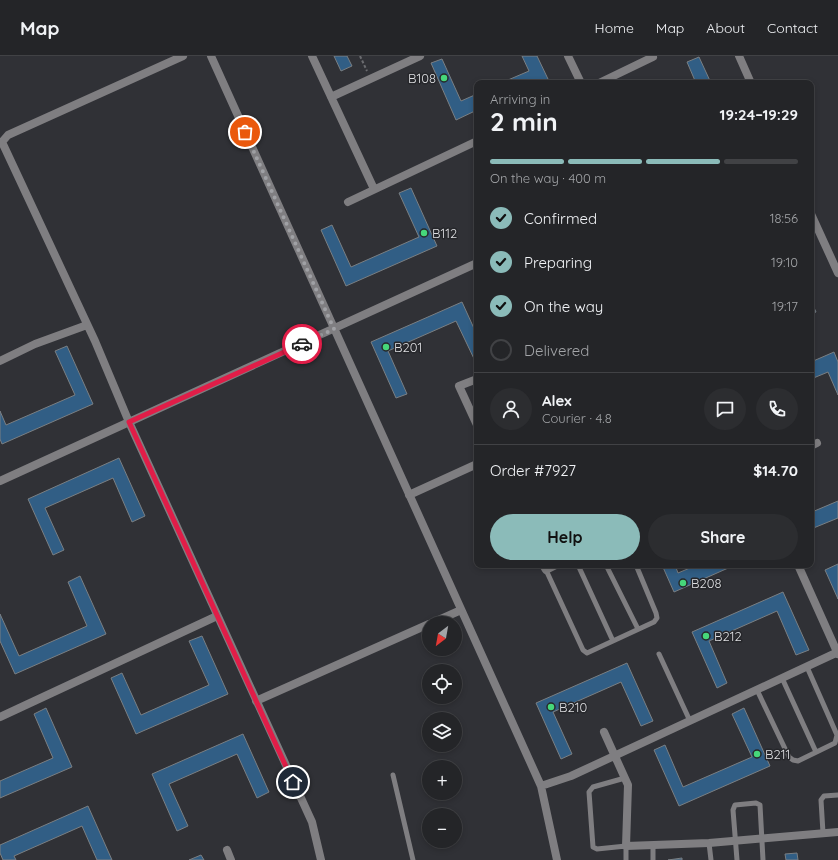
<!DOCTYPE html>
<html lang="en">
<head>
<meta charset="utf-8">
<style>
  :root { --surface:#242528; --page:#2c2d30; --text:#f1f3f6; --muted:#a3a5a8; --line:#414245; --accent:#8bbbb9 }
  body { margin:0; font-family:Quicksand,sans-serif; background:var(--page); color:var(--text); height:100vh; display:flex; flex-direction:column; font-size:15px; white-space:nowrap }
  * { box-sizing:border-box; margin:0 }
  p { font-size:13px; color:var(--muted) }
  .icon { flex:none; width:22px; height:22px; fill:none; stroke:currentColor; stroke-width:2; stroke-linecap:round; stroke-linejoin:round }
  .map { position:relative; flex:1; overflow:hidden }
  .drawer { position:absolute; left:474px; top:24px; width:340px; height:488px; display:flex; flex-direction:column; background:var(--surface); border-radius:8px; box-shadow:0 2px 6px #0003,0 0 0 1px var(--line) }
  .drawer>* { flex:none }
  .needle { width:26px; rotate:211deg }
  .buttons { position:absolute; left:422px; top:560px; display:grid; gap:8px }
  .buttons a { display:grid; place-items:center; width:40px; height:40px; border-radius:50%; background:var(--surface); box-shadow:0 2px 6px #0003,0 0 0 1px var(--line); font-size:20px }
  .pin { position:absolute; display:grid; place-items:center; width:34px; height:34px; color:#fff; margin:-17px; border:2px solid #fff; border-radius:50%; box-shadow:0 1px 4px #0007 }
  .courier { position:absolute; display:grid; place-items:center; width:40px; height:40px; margin:-20px; border:3px solid #e11d48; border-radius:50%; background:#fff; color:#222; box-shadow:0 1px 5px #0007 }
  .summary em { font-style:normal; font-weight:700 }
  .summary div { display:flex; flex-direction:column-reverse }
  .summary { display:flex; align-items:center; justify-content:space-between; height:68px; padding:0 16px }
  h1 { font-size:26px; font-weight:700; line-height:30px }
  .bar { display:grid; grid-template-columns:repeat(4,1fr); gap:6px 4px; align-content:center; height:48px; padding:0 16px }
  .bar i { height:5px; border-radius:3px; background:var(--line) }
  .bar .current { background:var(--accent) }
  .bar p { grid-column:span 4 }
  .line { display:flex; align-items:center; gap:10px; padding:0 16px; border-top:1px solid var(--line) }
  .line div { flex:1 }
  .round { display:grid; place-items:center; flex:none; width:42px; height:42px; border-radius:21px; background:var(--page) }
  ol { padding:0 16px; list-style:none }
  li { display:flex; align-items:center; gap:12px; height:44px }
  li p { margin-inline-start:auto }
  li .icon { padding:4px; border-radius:50%; background:var(--accent); color:#111; stroke-width:4 }
  li:last-child { color:var(--muted) }
  li i { width:22px; height:22px; border:2px solid var(--line); border-radius:50% }
  .action { display:flex; gap:8px; margin-top:auto; padding:8px 16px }
  .action a { flex:1; height:46px; border-radius:24px; background:var(--accent); color:#111; font-size:16px; font-weight:700; line-height:46px; text-align:center }
  .action a+a { background:var(--page); color:var(--text) }
  header { display:flex; align-items:center; gap:24px; box-sizing:border-box; height:56px; padding:0 20px; background:var(--surface); border-bottom:1px solid var(--line) }
  header strong { font-size:19px }
  nav { display:flex; gap:22px; margin-inline-start:auto; font-size:14px }
  .map>svg:first-child { display:block }
  .building { fill:#315e85; stroke:#7a7f83 }
  .lines { fill:none; stroke-linecap:round; stroke-linejoin:round }
  .path { stroke:#6b6c70; stroke-width:2; stroke-dasharray:3 2; stroke-linecap:butt }
  .service { stroke:#7f7e81; stroke-width:5 }
  .minor { stroke:#7f7e81; stroke-width:8 }
  .done { stroke:#a0a1a5; stroke-width:4; stroke-dasharray:0 7.2 }
  .route { stroke:#e11d48; stroke-width:5 }
  .poi-dot { fill:#46d77a; stroke:#26272b; stroke-width:1.5 }
  .labels { text-anchor:middle; dominant-baseline:central; stroke-width:3; stroke-linejoin:round; paint-order:stroke }
  .poi-label { font-size:13px; fill:#dddee1; stroke:#26272b; text-anchor:start }
</style>
</head>
<body>
<header>
<strong>Map</strong>
<nav><a>Home</a><a>Map</a><a>About</a><a>Contact</a></nav>
</header>
<div class="map">
<svg width="838" height="804" viewBox="0 0 838 804">
  <rect width="100%" height="100%" fill="#303136"/>
  <!-- building -->
  <path class="building" d="M334 0H347L352 10 341 15Z
    M522 0H537L548 23 540 27H501L529 15Z
    M699 1 711 27H696L687 6Z
    M442 3 461 45 477 38V54L456 64 431 7Z
    M411 132 437 190 346 230 321 174 332 169 351 211 419 181 399 137Z
    M811 245 816 256 811 258Z
    M462 246 477 279V309L456 265 388 295 407 338 396 342 371 286Z
    M67 290 93 348 2 388 0 383V355L6 369 75 339 55 295Z
    M834 296 838 306V339L828 316 811 323V306Z
    M119 402 145 460 132 466 113 422 45 452 64 494 53 499 28 443Z
    M838 445V462L811 473V455L812 456Z
    M838 508V543L825 514Z
    M662 509H675L678 517 697 509H735L674 536Z
    M80 520 106 578 15 618 0 585V558L19 600 87 570 68 526Z
    M783 536 809 594 796 599 777 555 709 585 727 627 717 632 692 576Z
    M202 580 228 638 136 678 111 622 122 617 141 659 209 629 189 585Z
    M627 607 653 665 641 670 621 626 553 656 572 698 561 703 536 647Z
    M46 652 72 711 0 742V725L53 702 34 658Z
    M744 652 770 710 679 750 654 694 665 689 683 731 752 701 732 658Z
    M243 678 269 736 257 742 237 698 169 728 188 770 177 775 152 718Z
    M88 750 112 804H97L82 770 14 800 16 804H3L0 797V789Z
    M797 797 798 804H786L785 798Z
    M201 799 204 804H189Z
    M682 802V804H668Z"/>
  <g class="lines">
    <!-- path -->
    <path class="path" d="M360 0 367 15"/>
    <!-- service -->
    <path class="service" d="M578 509 613 585
      M606 509 638 573
      M546 514 583 594 587 597 654 566 657 562 656 557 636 509
      M659 598 690 665
      M782 622 816 696
      M757 634 789 701 793 704 798 705 835 687 837 679 807 611
      M393 719 413 804
      M625 722 593 731 589 736 593 791 597 793 626 790V804
      M823 777 821 744 824 740 838 739
      M709 787 711 804
      M653 804V789
      M737 804 733 754 735 749 756 747 760 749 763 804"/>
    <!-- minor -->
    <path class="minor" d="M183 0 8 79 2 86 95 285 129 366 312 766 321 804
      M211 0 541 730 557 804
      M312 0 374 133
      M568 0 581 27
      M739 0 751 27
      M599 27 653 1
      M331 41 420 0
      M348 146 477 85
      M811 158 838 217
      M0 305 35 288 87 269
      M477 323 459 330 477 369
      M811 390 817 387
      M0 425 477 207
      M409 439 477 408
      M543 509 546 514 556 509
      M798 509 838 598
      M432 567 461 554
      M256 645 429 568
      M0 661 217 560
      M604 676 628 729 626 790 709 787 838 776
      M541 730 571 720 838 596
      M227 794 231 804"/>
  </g>
  <g class="lines">
    <!-- done -->
    <path class="done" d="M245 76 334 273 302 288"/>
    <!-- route -->
    <path class="route" d="M293 726 129 366 302 288"/>
  </g>
  <!-- markers -->
  <g class="poi-dot">
    <circle cx="444" cy="22" r="4"/>
    <circle cx="424" cy="177" r="4"/>
    <circle cx="386" cy="291" r="4"/>
    <circle cx="683" cy="527" r="4"/>
    <circle cx="706" cy="580" r="4"/>
    <circle cx="551" cy="651" r="4"/>
    <circle cx="757" cy="698" r="4"/>
  </g>
  <g class="labels">
    <!-- poi labels -->
    <g class="poi-label">
      <text x="436" y="22" text-anchor="end">B108</text>
      <text x="432" y="177">B112</text>
      <text x="394" y="291">B201</text>
      <text x="691" y="527">B208</text>
      <text x="714" y="580">B212</text>
      <text x="559" y="651">B210</text>
      <text x="765" y="698">B211</text>
    </g>
  </g>
</svg>
<div class="buttons">
<a><svg class="needle" viewBox="-14 -14 28 28"><path d="M0-13l5 13h-10z" fill="#e53935"/><path d="M0 13l5-13h-10z" fill="#a3a5a8"/></svg></a>
<a><svg class="icon" aria-label="locate" viewBox="0 0 24 24"><circle cx="12" cy="12" r="6"/><path d="M12 2v4M12 18v4M2 12h4M18 12h4"/></svg></a>
<a><svg class="icon" aria-label="layers" viewBox="0 0 24 24"><path d="M12 4l9 5-9 5-9-5zM3 14l9 5 9-5"/></svg></a>
<a>+</a>
<a>−</a>
</div>
<div class="pin" style="left:245px;top:76px;background:#ea580c"><svg class="icon" aria-label="bag" viewBox="0 0 24 24"><path d="M5 8h14l-1 12H6zM9 8a3 3 0 0 1 6 0"/></svg></div>
<div class="pin" style="left:293px;top:726px;background:#1f2937"><svg class="icon" aria-label="home" viewBox="0 0 24 24"><path d="M3 11l9-7 9 7M6 9v11h12V9"/></svg></div>
<div class="courier" style="left:302px;top:288px"><svg class="icon" aria-label="car" viewBox="0 0 24 24"><path d="M5 17H2v-5l4-1 3-4h7l3 4 3 1v5h-3M9 17h6M6 11h13"/><circle cx="7" cy="17" r="2"/><circle cx="17" cy="17" r="2"/></svg></div>
<section class="drawer">
<div class="summary"><div><h1>2 min</h1><p>Arriving in</p></div><em>19:24–19:29</em></div>
<div class="bar"><i class="current"></i><i class="current"></i><i class="current"></i><i></i><p>On the way · 400 m</p></div>
<ol>
<li><svg class="icon" aria-label="check" viewBox="0 0 24 24"><path d="M5 12l5 5 9-10"/></svg>Confirmed<p>18:56</p></li>
<li><svg class="icon" aria-label="check" viewBox="0 0 24 24"><path d="M5 12l5 5 9-10"/></svg>Preparing<p>19:10</p></li>
<li><svg class="icon" aria-label="check" viewBox="0 0 24 24"><path d="M5 12l5 5 9-10"/></svg>On the way<p>19:17</p></li>
<li><i></i>Delivered</li>
</ol>
<div class="line" style="height:72px"><a class="round"><svg class="icon" aria-label="person" viewBox="0 0 24 24"><circle cx="12" cy="8" r="4"/><path d="M4 21q1-7 8-7t8 7"/></svg></a><div><b>Alex</b><p>Courier · 4.8</p></div><a class="round"><svg class="icon" aria-label="chat" viewBox="0 0 24 24"><path d="M4 5h16v11H9l-5 4z"/></svg></a><a class="round"><svg class="icon" aria-label="phone" viewBox="0 0 24 24"><path d="M5 4h4l2 5-3 2q2 4 5 5l2-3 5 2v4C11 20 4 13 5 4z"/></svg></a></div>
<div class="line" style="height:52px"><div>Order #7927</div><b>$14.70</b></div>
<div class="action"><a>Help</a><a>Share</a></div>
</section>
</div>
</body>
</html>
